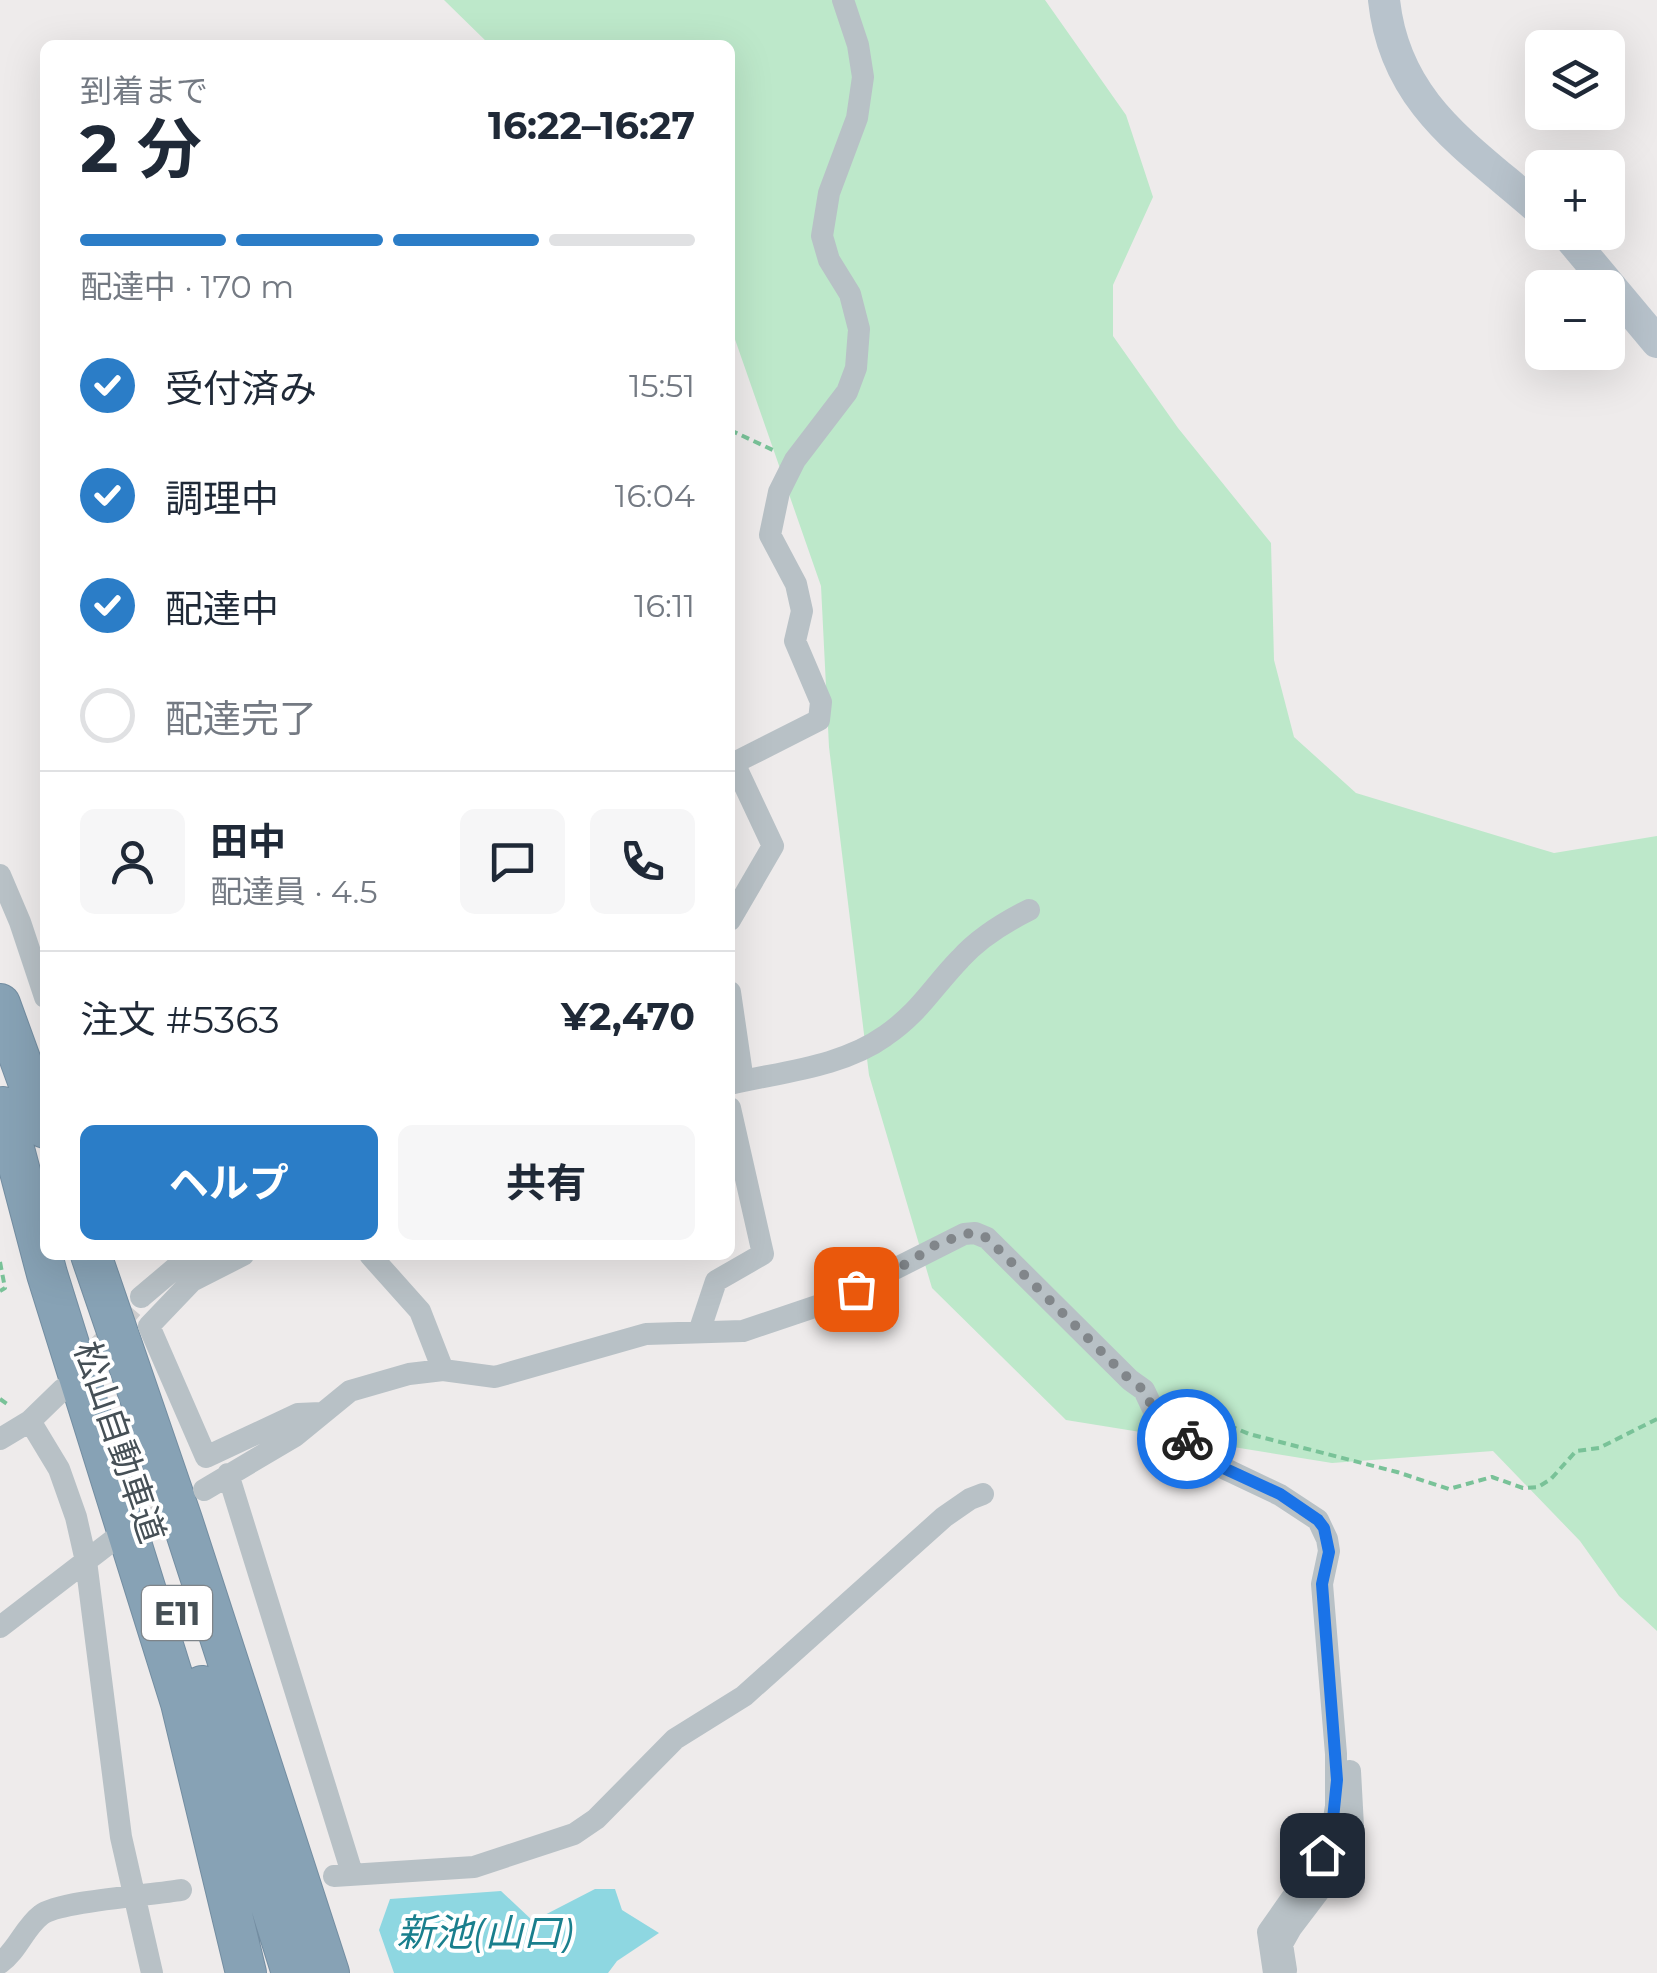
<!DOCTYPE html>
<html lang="ja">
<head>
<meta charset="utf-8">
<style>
  :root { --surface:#fff; --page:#f6f6f7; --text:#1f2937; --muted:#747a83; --line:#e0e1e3; --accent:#2b7dc7 }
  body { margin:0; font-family:Montserrat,"Noto Sans JP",sans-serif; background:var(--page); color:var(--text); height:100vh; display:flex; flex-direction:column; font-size:38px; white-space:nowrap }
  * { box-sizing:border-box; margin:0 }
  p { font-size:32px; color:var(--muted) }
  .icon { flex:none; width:55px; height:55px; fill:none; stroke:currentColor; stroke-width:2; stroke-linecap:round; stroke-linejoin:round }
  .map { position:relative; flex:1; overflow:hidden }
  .panel { position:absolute; left:40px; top:40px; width:695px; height:1220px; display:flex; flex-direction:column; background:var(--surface); border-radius:15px; box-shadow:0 10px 40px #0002 }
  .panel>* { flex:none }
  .fabs { position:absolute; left:1525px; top:30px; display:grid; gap:20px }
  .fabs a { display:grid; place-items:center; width:100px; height:100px; border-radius:15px; background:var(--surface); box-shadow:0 10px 40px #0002; font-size:50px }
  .pin { position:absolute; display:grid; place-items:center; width:85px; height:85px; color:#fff; margin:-42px; border-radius:20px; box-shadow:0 5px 15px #0006 }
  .courier { position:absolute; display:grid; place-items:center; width:100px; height:100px; margin:-50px; border:8px solid #1a73e8; border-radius:50%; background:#fff; color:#222; box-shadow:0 2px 12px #0007 }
  .head em { font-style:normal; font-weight:700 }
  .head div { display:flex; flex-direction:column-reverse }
  .head { display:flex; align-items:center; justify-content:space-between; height:170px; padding:0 40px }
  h1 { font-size:65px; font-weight:700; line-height:75px }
  .bar { display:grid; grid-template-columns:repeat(4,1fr); gap:15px 10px; align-content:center; height:120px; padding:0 40px }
  .bar i { height:12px; border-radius:8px; background:var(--line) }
  .bar .selected { background:var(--accent) }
  .bar p { grid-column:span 4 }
  .line { display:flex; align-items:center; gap:25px; padding:0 40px; border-top:2px solid var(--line) }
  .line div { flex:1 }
  .round { display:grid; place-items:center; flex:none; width:105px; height:105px; border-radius:15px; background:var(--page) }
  ol { padding:0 40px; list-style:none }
  li { display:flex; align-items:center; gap:30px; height:110px }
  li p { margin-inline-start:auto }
  li .icon { padding:10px; border-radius:50%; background:var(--accent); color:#fff; stroke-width:4 }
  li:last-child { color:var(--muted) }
  li i { width:55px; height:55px; border:5px solid var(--line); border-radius:50% }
  .cta { display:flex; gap:20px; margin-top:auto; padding:20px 40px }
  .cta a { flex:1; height:115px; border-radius:15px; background:var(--accent); color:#fff; font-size:40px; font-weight:700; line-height:115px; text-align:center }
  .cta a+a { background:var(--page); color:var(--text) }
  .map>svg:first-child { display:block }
  .green { fill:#bde8ca }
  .water { fill:#8ed7e1 }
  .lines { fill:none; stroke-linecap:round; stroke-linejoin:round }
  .street-tunnel { stroke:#cccccd; stroke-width:22; stroke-dasharray:22 11; stroke-linecap:butt }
  .highway-casing { stroke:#738da1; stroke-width:42 }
  .path { stroke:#79c298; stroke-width:4; stroke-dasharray:8 5; stroke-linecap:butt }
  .street { stroke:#b8c1c6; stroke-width:22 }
  .secondary { stroke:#b8c3cc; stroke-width:32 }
  .highway { stroke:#87a2b5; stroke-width:40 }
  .done { stroke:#81868a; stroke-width:10; stroke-dasharray:0 18 }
  .route { stroke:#1a73e8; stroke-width:12 }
  .labels { text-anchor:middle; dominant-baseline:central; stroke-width:8; stroke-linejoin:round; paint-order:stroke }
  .shield { fill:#fff; stroke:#7e8489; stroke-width:2.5 }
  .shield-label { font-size:32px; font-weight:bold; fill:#465056 }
  .street-label { font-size:35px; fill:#465056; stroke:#fff }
  .water-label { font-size:38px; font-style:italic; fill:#1a7f8d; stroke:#fff }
</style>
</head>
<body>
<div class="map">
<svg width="1657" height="1973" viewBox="0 0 1657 1973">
  <rect width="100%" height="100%" fill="#eeebeb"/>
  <!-- green -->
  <path class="green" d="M444 0H1045L1126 115 1153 197 1113 285V336L1178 428 1271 543 1274 660 1294 737 1356 793 1554 853 1657 836V1631L1619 1596 1580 1541 1493 1451 1332 1463 1066 1420 932 1288 869 1075 829 747 821 586 730 325V45H490Z"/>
  <!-- water -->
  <path class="water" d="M595 1889H615L622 1910 659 1933 617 1961 608 1973H394L379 1930 390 1899 501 1891 533 1921Z"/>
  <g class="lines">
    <!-- street-tunnel -->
    <path class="street-tunnel" d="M75 1375 141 1297
      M119 1537 183 1502"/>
    <!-- highway casing -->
    <g class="highway-casing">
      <path id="highway" d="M0 1004 45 1128
        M3 1107 47 1274 181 1703 246 1973
        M91 1255 182 1520 329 1973
        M202 1686 292 1973"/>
    </g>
    <!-- path -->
    <path class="path" d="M730 430 777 452
      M0 1262 5 1288 0 1291
      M0 1399 10 1406
      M1181 1405 1249 1434 1397 1472 1449 1489 1492 1477 1523 1488 1538 1487 1551 1479 1576 1451 1599 1448 1657 1419"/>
    <!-- street -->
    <path class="street" d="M730 765 819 720 821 702 795 641 802 611 796 584 770 535 779 492 795 460 847 392 856 368 859 329 850 294 829 260 822 236 829 193 857 118 863 77 858 45 843 0
      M0 875 20 922 45 997
      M730 920 773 846 734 763
      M730 992 743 1081
      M730 1084C780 1072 842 1067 885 1036 920 1012 932 988 960 959 978 939 1005 922 1029 910
      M243 1255 192 1281 149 1326 206 1457 298 1414 321 1413
      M370 1255 420 1311 443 1370
      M141 1297 180 1264 199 1255
      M699 1332 716 1281 763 1254 730 1108
      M30 1421 59 1469 76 1517 86 1561 121 1837 152 1973
      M0 1439 30 1421 63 1389
      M228 1474 352 1873
      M204 1490 295 1436 350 1391 409 1374 443 1370 495 1377 646 1334 743 1331 829 1302 964 1234 975 1233 987 1238 1130 1380 1144 1390 1153 1409 1217 1465 1280 1495 1318 1520 1327 1539 1329 1551 1322 1584 1336 1754V1806L1331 1838 1322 1855 1268 1932 1274 1973
      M0 1627 112 1541
      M334 1876 474 1867 574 1834 596 1819 675 1739 744 1696 944 1517 970 1499 983 1494
      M0 1963C18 1950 24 1928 41 1915 58 1901 153 1895 181 1890
      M1286 1970 1282 1944 1291 1928 1354 1845 1350 1771"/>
    <!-- secondary -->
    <path class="secondary" d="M1384 0C1395 105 1470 148 1542 212
      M1565 232 1657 342"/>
    <!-- highway -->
    <use href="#highway" class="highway"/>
  </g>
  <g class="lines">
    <!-- done -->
    <path class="done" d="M856 1289 910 1262 933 1246 964 1234 975 1233 987 1238 1130 1380 1144 1390 1153 1409 1187 1439"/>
    <!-- route -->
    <path class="route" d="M1187 1439 1217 1465 1280 1494 1318 1520 1324 1528 1329 1552 1322 1584 1337 1780 1331 1838 1322 1855"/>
  </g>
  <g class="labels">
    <!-- shield labels -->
    <rect class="shield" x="142" y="1586" width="70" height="54" rx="8"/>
    <g class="shield-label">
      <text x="177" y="1613">E11</text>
    </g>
    <!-- street labels -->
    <g class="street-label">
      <text transform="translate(120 1442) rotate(71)">松山自動車道</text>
    </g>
    <!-- water labels -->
    <g class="water-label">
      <text x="485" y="1932">新池(山口)</text>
    </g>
  </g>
</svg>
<div class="fabs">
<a><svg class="icon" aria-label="layers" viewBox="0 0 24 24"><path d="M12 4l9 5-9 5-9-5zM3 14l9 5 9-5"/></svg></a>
<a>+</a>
<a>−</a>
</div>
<div class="pin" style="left:856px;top:1289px;background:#ea580c"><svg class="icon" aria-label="bag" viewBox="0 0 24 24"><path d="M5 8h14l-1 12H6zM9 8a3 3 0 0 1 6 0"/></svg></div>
<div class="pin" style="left:1322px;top:1855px;background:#1f2937"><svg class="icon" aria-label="home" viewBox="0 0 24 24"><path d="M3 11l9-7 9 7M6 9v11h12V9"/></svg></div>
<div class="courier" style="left:1187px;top:1439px"><svg class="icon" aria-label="bike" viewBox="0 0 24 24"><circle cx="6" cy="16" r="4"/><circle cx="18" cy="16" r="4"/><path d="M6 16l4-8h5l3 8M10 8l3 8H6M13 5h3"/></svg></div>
<section class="panel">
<div class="head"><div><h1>2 分</h1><p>到着まで</p></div><em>16:22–16:27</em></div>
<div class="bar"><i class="selected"></i><i class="selected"></i><i class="selected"></i><i></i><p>配達中 · 170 m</p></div>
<ol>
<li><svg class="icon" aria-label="check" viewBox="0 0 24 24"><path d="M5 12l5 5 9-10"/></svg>受付済み<p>15:51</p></li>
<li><svg class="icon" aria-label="check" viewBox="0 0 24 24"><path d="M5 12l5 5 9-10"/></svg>調理中<p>16:04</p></li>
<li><svg class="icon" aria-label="check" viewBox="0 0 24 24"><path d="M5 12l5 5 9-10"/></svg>配達中<p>16:11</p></li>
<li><i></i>配達完了</li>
</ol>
<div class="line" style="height:180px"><a class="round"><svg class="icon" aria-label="person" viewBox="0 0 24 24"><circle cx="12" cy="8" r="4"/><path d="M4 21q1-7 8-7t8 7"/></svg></a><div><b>田中</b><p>配達員 · 4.5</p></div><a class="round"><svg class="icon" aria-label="chat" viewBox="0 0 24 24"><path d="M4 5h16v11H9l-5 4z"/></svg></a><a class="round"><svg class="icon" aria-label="phone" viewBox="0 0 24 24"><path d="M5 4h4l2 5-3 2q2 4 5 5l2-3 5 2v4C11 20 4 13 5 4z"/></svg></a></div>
<div class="line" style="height:130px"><div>注文 #5363</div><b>¥2,470</b></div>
<div class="cta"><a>ヘルプ</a><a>共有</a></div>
</section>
</div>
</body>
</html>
